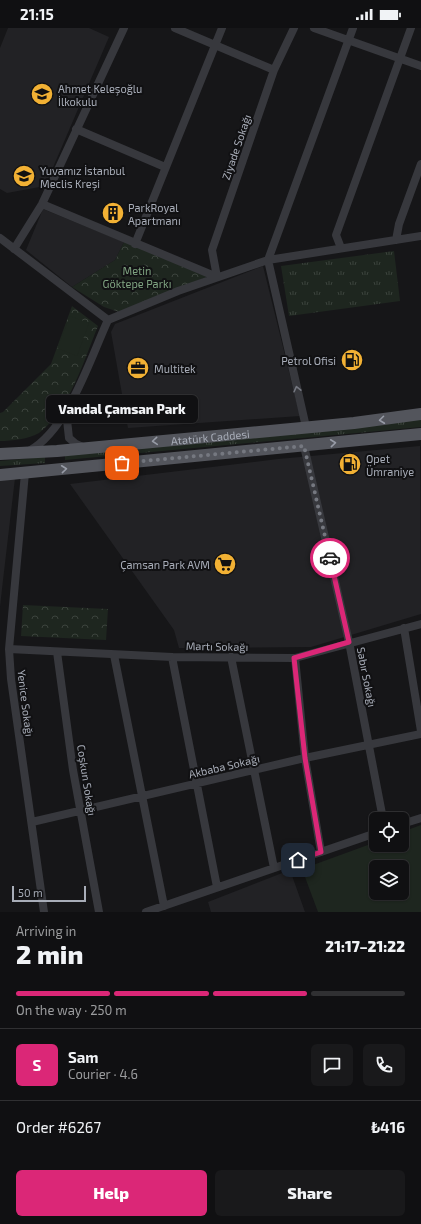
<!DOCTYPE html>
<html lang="en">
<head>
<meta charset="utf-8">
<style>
  :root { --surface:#101012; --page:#19191b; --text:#f1f3f6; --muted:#9c9d9f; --line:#303032; --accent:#db2777 }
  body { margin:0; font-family:"Exo 2",sans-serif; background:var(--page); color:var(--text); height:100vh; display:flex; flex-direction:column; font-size:15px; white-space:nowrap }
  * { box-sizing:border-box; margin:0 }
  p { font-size:13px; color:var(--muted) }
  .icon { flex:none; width:22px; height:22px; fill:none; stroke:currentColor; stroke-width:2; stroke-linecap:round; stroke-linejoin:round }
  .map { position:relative; height:884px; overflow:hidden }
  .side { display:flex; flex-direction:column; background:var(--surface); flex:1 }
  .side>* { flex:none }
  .fabs { position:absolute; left:369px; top:784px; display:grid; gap:8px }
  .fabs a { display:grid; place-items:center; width:40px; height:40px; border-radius:6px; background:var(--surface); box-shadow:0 1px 3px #0004,0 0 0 1px var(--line); font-size:20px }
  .scale { position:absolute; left:12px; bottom:10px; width:74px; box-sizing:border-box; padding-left:4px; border:2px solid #a8adb8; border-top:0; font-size:11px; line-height:14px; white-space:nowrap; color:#a8adb8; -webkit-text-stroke:3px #111113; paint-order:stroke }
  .pin { position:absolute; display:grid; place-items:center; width:34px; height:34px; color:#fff; margin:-17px; border-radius:8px; box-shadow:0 2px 6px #0006 }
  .courier { position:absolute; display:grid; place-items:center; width:40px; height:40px; margin:-20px; border:3px solid #db2777; border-radius:50%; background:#fff; color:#222; box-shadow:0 1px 5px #0007 }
  .bubble { position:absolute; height:28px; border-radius:6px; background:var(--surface); box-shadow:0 1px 3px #0004,0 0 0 1px var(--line); font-size:13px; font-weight:800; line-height:28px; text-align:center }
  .head em { font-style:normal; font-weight:800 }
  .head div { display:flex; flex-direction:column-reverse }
  .head { display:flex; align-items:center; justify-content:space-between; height:68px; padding:0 16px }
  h1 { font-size:26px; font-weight:800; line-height:30px }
  .bar { display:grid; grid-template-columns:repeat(4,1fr); gap:6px 4px; align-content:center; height:48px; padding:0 16px }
  .bar i { height:5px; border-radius:3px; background:var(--line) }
  .bar .on { background:var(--accent) }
  .bar p { grid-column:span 4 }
  .line { display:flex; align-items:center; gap:10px; padding:0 16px; border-top:1px solid var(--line) }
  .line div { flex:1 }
  .round { display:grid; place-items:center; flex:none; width:42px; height:42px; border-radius:6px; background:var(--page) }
  .cta { display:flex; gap:8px; margin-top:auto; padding:8px 16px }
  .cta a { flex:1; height:46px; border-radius:6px; background:var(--accent); color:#fff; font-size:16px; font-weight:800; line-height:46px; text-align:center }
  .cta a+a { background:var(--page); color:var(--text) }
  .status { display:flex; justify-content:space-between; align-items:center; height:28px; padding:0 20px; background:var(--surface); direction:ltr }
  .status svg { height:11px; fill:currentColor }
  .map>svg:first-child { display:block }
  .built { fill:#222225 }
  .grass { fill:url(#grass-tufts) }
  .park { fill:url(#park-crowns) }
  .pitch { fill:#1e261f; fill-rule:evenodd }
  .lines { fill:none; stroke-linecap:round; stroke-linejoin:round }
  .street { stroke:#37383d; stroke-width:8 }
  .primary { stroke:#53555c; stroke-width:12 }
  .oneway { stroke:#757881 }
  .oneway2 { stroke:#979ba6 }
  .done { stroke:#757880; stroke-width:4; stroke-dasharray:0 7.2 }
  .route { stroke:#db2777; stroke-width:5 }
  .labels { text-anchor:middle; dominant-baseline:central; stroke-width:4; stroke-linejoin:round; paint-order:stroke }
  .poi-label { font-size:11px; fill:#a8adb8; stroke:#111113; text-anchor:start }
  .street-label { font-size:11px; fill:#a8adb8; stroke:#111113 }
  .park-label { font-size:11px; fill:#7fa381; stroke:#111113 }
</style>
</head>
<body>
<div class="status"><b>21:15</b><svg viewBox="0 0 49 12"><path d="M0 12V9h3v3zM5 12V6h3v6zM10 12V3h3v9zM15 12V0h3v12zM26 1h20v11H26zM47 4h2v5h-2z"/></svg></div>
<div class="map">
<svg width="421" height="884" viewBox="0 0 421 884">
  <defs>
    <pattern id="grass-tufts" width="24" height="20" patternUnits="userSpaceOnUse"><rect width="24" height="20" fill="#1e261f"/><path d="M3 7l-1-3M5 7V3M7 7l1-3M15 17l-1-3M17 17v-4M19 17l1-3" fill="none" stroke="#3c433d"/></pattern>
    <pattern id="park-crowns" width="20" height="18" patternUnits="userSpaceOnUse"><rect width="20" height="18" fill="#1e261f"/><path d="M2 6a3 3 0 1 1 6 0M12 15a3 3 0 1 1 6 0" fill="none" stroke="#3c433d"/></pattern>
  </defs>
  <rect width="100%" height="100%" fill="#161618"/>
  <!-- built -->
  <path class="built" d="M8 0H89L109 9 45 158 7 165 0 161V20Z
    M43 181 124 214 115 232 72 259 26 222Z
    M263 238 300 388 128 400 111 304 115 296Z
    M420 418 421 586 311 619 179 620 174 602 70 456 278 431Z
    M15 450 3 552 0 579V451Z
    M290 842 305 884H211L208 874Z"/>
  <!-- grass -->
  <path class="grass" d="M394 223 400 273 289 288 281 238Z
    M421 391V399L65 432V427Z
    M45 429V435L0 438V433Z"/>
  <!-- park -->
  <path class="park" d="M124 214 209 248 119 284 104 279 72 259 115 232Z
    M72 278 98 298C84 332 69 383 39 405 29 411 11 413 0 413V385L3 384 51 336Z
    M23 577 108 581 106 612 21 608Z"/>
  <!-- pitch -->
  <path class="pitch" d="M70 288 89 295 77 328 57 320Z
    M421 797V884H318L302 841 376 814V817H402V804ZM376 839H402V865H376Z"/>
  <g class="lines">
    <!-- street -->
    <path class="street" d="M175 0 274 42
      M314 0 421 38
      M76 101 165 139
      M42 176 217 249
      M0 210 108 292
      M396 212 399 196 421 136
      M135 216 222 0
      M341 220 336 207 411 0
      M14 221 42 176 124 0
      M217 249 212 222 274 42 294 0
      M68 383 67 392 69 410 76 416 85 420
      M306 399 268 232 353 0
      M304 418 349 614 383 791
      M29 423C68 402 90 331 108 292L178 263 268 232 421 208
      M25 445 9 621 11 651 44 884
      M404 600 421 703
      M9 621 172 629 295 630 421 596
      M57 624 73 742 99 884
      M114 627 164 878
      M172 629 217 859
      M231 629 274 840
      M295 630 305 730 321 824
      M32 794 305 730 421 706
      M402 796 421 790
      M146 884 376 805"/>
    <!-- primary -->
    <g class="primary">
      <path id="s1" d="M0 426 57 423 354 395 421 386"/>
      <path d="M0 447 421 406"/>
    </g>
  </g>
  <!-- one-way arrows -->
  <defs><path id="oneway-chevron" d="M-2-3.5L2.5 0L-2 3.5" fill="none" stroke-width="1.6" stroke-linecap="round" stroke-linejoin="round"/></defs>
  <use class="oneway" href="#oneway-chevron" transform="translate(297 361) rotate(-103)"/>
  <g class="oneway2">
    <use href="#oneway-chevron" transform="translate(382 392) rotate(173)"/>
    <use href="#oneway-chevron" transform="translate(155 413) rotate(175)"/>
    <use href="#oneway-chevron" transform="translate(333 415) rotate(-6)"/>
    <use href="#oneway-chevron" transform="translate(64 441) rotate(-6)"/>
  </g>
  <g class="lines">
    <!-- done -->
    <path class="done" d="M122 435 304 418 330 530"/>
    <!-- route -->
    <path class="route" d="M298 832 321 824 305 730 294 630 349 614 330 530"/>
  </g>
  <!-- icons -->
  <defs>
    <g id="school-disc" transform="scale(1.15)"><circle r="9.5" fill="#f2b134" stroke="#111113"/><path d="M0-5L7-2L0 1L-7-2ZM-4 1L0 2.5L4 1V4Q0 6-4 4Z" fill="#111"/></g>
    <g id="building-disc" transform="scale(1.15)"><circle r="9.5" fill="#f2b134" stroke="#111113"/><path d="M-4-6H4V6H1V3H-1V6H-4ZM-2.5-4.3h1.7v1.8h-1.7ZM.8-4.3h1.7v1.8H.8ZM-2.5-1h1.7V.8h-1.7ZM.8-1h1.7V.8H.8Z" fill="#111"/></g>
    <g id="fuel-disc" transform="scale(1.15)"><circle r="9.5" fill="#f2b134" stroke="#111113"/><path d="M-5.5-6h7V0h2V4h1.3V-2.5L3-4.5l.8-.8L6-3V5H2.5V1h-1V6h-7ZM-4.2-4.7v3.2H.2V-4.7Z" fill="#111"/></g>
    <g id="office-disc" transform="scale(1.15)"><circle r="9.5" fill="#f2b134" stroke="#111113"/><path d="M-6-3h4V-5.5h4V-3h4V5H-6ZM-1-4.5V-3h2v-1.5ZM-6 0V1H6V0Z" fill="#111"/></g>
    <g id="supermarket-disc" transform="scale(1.15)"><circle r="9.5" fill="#f2b134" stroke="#111113"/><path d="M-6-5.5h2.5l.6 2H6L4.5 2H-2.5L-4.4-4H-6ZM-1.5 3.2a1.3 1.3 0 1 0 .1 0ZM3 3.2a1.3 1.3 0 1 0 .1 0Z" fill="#111"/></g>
  </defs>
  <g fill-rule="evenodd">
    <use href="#school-disc" x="42" y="66"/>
    <use href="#school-disc" x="24" y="148"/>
    <use href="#building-disc" x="113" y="185"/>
    <use href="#fuel-disc" x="352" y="332"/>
    <use href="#office-disc" x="138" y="340"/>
    <use href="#fuel-disc" x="350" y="436"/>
    <use href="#supermarket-disc" x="225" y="536"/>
  </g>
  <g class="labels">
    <!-- poi labels -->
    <g class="poi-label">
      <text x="58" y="60">Ahmet Keleşoğlu<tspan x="58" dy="13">İlkokulu</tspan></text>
      <text x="40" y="142">Yuvamız İstanbul<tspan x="40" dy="13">Meclis Kreşi</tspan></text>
      <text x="128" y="179">ParkRoyal<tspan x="128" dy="13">Apartmanı</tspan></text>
      <text x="336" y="332" text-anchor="end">Petrol Ofisi</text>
      <text x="154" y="340">Multitek</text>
      <text x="366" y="430">Opet<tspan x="366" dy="13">Ümraniye</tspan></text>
      <text x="210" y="536" text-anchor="end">Çamsan Park AVM</text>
    </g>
    <!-- street labels -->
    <g class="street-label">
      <text transform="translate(236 119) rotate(-71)">Ziyade Sokağı</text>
      <text stroke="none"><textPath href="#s1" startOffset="211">Atatürk Caddesi</textPath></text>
      <text transform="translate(217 618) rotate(1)">Martı Sokağı</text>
      <text transform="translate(367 649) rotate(79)">Sabır Sokağı</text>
      <text transform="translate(26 675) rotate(83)">Yenice Sokağı</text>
      <text transform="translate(224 738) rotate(-13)">Akbaba Sokağı</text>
      <text transform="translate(87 752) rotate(81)">Coşkun Sokağı</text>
    </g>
    <!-- park labels -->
    <g class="park-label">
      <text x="137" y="242">Metin<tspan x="137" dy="13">Göktepe Parkı</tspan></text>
    </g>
  </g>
</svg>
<div class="fabs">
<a><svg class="icon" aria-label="locate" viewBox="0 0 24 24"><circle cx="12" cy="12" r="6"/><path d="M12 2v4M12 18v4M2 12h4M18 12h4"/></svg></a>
<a><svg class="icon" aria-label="layers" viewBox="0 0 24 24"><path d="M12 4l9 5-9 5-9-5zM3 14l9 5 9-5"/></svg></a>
</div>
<div class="scale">50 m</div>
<div class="pin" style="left:122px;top:435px;background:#ea580c"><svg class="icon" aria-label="bag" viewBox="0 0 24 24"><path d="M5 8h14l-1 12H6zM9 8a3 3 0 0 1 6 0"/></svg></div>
<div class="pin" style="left:298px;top:832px;background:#1f2937"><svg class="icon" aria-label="home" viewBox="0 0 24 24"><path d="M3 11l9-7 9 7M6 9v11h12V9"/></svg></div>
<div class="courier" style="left:330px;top:530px"><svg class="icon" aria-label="car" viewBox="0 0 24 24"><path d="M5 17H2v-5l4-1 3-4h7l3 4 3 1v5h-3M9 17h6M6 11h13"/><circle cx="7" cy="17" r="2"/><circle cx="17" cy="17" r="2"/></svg></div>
<div class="bubble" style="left:46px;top:367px;width:152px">Vandal Çamsan Park</div>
</div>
<section class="side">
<div class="head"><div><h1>2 min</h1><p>Arriving in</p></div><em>21:17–21:22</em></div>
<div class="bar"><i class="on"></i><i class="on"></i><i class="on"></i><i></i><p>On the way · 250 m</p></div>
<div class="line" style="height:72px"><b class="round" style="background:var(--accent);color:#fff">S</b><div><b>Sam</b><p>Courier · 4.6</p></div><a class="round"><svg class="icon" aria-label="chat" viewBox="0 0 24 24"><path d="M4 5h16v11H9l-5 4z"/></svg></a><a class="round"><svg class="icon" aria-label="phone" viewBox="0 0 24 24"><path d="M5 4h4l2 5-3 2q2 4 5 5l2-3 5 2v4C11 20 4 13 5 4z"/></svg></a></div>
<div class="line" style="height:52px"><div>Order #6267</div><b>₺416</b></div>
<div class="cta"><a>Help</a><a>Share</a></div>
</section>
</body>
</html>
